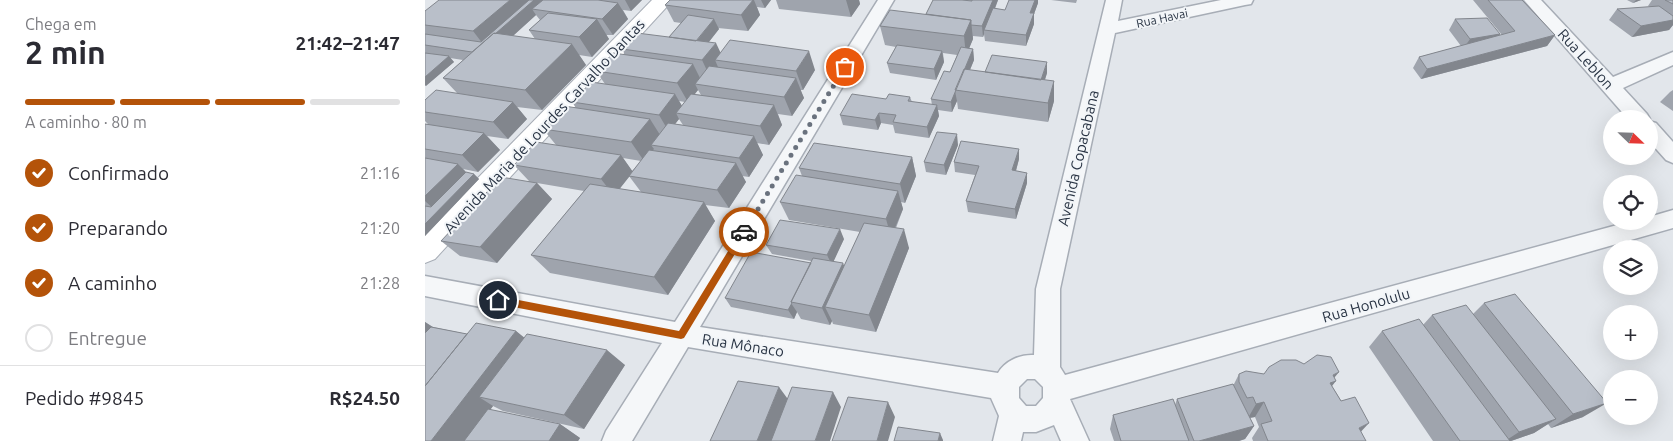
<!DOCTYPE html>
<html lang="pt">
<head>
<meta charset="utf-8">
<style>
  :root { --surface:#fff; --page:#f2f2f3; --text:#2b2b33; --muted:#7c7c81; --line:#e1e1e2; --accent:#b45309 }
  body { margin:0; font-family:Ubuntu,sans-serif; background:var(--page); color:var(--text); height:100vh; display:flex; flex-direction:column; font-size:19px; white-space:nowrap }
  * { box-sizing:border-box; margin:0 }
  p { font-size:16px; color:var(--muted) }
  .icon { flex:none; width:28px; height:28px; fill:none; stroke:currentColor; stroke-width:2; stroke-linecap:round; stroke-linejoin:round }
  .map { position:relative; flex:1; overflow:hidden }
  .panel { display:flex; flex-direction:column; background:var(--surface); width:425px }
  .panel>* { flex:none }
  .needle { width:32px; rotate:113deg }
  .buttons { position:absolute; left:1178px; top:110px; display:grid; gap:10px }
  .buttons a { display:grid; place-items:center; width:55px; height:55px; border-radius:50%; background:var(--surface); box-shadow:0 5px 20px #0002; font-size:25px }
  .pin { position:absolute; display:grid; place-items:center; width:42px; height:42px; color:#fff; margin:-21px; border:2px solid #fff; border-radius:50%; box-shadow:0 1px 5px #0007 }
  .courier { position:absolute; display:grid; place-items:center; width:50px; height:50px; margin:-25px; border:4px solid #b45309; border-radius:50%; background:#fff; color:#222; box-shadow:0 1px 6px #0007 }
  .summary em { font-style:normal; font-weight:600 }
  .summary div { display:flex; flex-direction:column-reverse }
  .summary { display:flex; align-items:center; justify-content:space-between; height:85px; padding:0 25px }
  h1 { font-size:32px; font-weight:600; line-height:38px }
  .bar { display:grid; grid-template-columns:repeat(4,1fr); gap:8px 5px; align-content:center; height:60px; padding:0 25px }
  .bar i { height:6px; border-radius:4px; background:var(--line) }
  .bar .active { background:var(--accent) }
  .bar p { grid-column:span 4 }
  .line { display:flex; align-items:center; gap:12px; padding:0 25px; border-top:1px solid var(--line) }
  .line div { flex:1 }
  ol { padding:0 25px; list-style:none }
  li { display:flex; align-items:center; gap:15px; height:55px }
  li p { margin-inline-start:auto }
  li .icon { padding:5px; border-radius:50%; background:var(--accent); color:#fff; stroke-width:4 }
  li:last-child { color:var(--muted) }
  li i { width:28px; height:28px; border:2px solid var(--line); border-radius:50% }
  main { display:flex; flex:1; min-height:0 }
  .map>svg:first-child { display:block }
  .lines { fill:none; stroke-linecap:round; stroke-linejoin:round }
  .street-casing { stroke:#a7adb6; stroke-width:3 }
  .secondary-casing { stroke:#a7adb6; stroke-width:2 }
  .street { fill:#f5f7f9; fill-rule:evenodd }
  .secondary { fill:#fff; fill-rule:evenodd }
  .wall { fill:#9fa4ad; fill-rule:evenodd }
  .shaded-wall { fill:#82868d }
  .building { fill:#b9bfc9; stroke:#82868d }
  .route { fill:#b45309 }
  .done { stroke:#6a727e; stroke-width:5; stroke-dasharray:0 9 }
  .labels { text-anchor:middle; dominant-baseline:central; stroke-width:4; stroke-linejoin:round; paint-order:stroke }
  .far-street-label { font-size:12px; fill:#293444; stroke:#f2f5f8 }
  .street-label { font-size:15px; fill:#293444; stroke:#f2f5f8 }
</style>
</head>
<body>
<main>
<section class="panel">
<div class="summary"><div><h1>2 min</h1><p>Chega em</p></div><em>21:42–21:47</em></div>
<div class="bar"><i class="active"></i><i class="active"></i><i class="active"></i><i></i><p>A caminho · 80 m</p></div>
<ol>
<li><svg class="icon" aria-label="check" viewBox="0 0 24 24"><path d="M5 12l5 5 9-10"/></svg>Confirmado<p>21:16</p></li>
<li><svg class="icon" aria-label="check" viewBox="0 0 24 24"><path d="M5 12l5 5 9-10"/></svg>Preparando<p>21:20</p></li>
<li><svg class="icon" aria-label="check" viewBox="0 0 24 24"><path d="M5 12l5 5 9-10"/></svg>A caminho<p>21:28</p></li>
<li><i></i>Entregue</li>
</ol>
<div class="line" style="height:65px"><div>Pedido #9845</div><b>R$24.50</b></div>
</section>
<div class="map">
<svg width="1248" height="441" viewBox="0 0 1248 441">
  <rect width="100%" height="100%" fill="#e2e6eb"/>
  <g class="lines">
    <!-- street casing -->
    <g class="street-casing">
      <path id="street" d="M453 0H469L275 327 573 373C580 361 595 354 609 355L611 289 681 0H697L693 21 796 0H828L826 4 820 5 690 33 635 289V367L640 375 1207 221H1224V217L1248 210V228L645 399 664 441H636L629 425 611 432H598L596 441H568L574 416 566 398 263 347 207 441H177L181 431 237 343 0 296V276L250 322ZM602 379H610L618 387V398L611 406H601L594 398V387Z
        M1099 0H1116L1188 77 1248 52V65L1198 88 1222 114 1225 119 1224 121V119H1203Z
        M1224 121 1231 123 1248 142V163L1241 160 1224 141Z"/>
    </g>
    <!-- secondary casing -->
    <g class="secondary-casing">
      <path id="secondary" d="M227 0H248L10 259 0 263V232Z"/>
    </g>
    <!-- street -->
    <use href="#street" class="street"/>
    <!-- secondary -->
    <use href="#secondary" class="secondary"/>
  </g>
  <!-- wall -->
  <path class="wall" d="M176 0H217L206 11 198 10 203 19 188 35H181L184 39 167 57 154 55 161 65 117 110 92 107 102 119 83 139 62 136 75 150 53 172 38 169 41 172 49 174 54 179 0 236V124H3L0 121V100L32 93 18 78 38 60 25 58 29 62 0 86V11ZM111 15 115 20 104 30 110 39 88 36Z
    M245 0H346L340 8 332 7 335 15 323 31 293 28 294 29 284 42 295 53 390 70 378 90H375L379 98 367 116 353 114 357 125 344 145 332 143 338 155 324 177 317 176 321 182 304 208 280 205 290 221 243 295 125 273 106 255 159 191 112 183 127 199 72 263 35 256 16 241 104 181 89 165 131 145 118 129 151 108 147 102 180 84 171 71 200 55 197 49 244 37 256 23 249 22 240 5ZM273 90 276 95 270 94ZM254 101 260 102 257 106ZM254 119 258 125 250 124ZM198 158 216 161 207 171ZM204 176 216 192 194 189Z
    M351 0H434L435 4 426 17 354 9Z
    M508 0H573L570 9 580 10 610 0H613V3L609 14V24L601 46 560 41 559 34 558 37 548 36V39L544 48 548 49 549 60 545 70 560 72 622 73 620 80 629 81V101L623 122 533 109 532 101 527 112 513 110 514 116 504 138 470 133 468 125 456 123 453 130 418 125 415 115 461 99 485 97 487 102 507 105 506 99 525 72 532 55 518 53 519 62 511 80 465 73 462 63 471 47 460 45 455 26 501 14Z
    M626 0H652L651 3Z
    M1048 0H1097L1130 35 1122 46 996 79 988 68 994 57 1036 46 1024 30 1030 19 1075 34 1074 35H1077Z
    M1202 0H1216L1208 3Z
    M1227 0H1248V25L1244 30 1207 37 1184 20 1192 9 1225 7 1223 6Z
    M1248 90V111L1235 102 1245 92Z
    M533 145 521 175 501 172 499 162Z
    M594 149V159L591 171 602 173V183L591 219 543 212 541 201 550 175 530 172 529 162Z
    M487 157 491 176 480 203 476 202 478 209 471 228 484 248 451 332 408 324 407 321 405 325 376 319 372 312 369 319 306 307 300 298 386 263V261L347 254 341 245 419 239 408 261 419 266 435 232 364 220 355 202 377 176 374 168Z
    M1059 303 1158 417 1126 428 1123 424 1109 433 1086 441H1008L944 347 957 331 998 325 1007 315 1048 314Z
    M0 322 8 327 42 334 91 331 99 338 200 365 159 429 78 411 68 406 65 410 135 424 155 438 153 441H0Z
    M879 364 909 378 907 386 941 441H828L827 438 834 427 830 417 825 418 829 426 820 439 814 441H689L685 429 688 415 750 405 752 399 809 384 814 374H839Z"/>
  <!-- shaded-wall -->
  <path class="shaded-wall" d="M85 0H121L107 9 111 15 58 63V44L48 31Z
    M200 0H217L206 11Z
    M328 0H329L335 15 323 31 316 15Z
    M336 0H346L340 8Z
    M421 0H434L435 4 426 17Z
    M568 0H573L561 30H559V34L558 37 557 26Z
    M610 0H613V3L609 14V24L601 46V35L605 13Z
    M1211 0H1216L1208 3Z
    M193 3 203 19 188 35 177 19Z
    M172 19 184 39 167 57 154 37Z
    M289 19 294 29 275 53 270 43Z
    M546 20 548 39 541 56 539 36Z
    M1248 20V25L1244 30 1207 37 1216 26Z
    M1075 34 1068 45 1038 49 1045 39Z
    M1130 35 1122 46 996 79 1002 69Z
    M291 43 299 60H290L293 67 285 77 277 60Z
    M147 44 161 65 117 110 100 90Z
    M548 49 549 60 536 91 531 90Z
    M384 51 390 70 378 90 371 71Z
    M517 51 519 62 511 80 509 69Z
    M24 56 29 62 1 86 0 85V77Z
    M622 62V73L615 94V83Z
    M268 64 278 84H270L273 90 263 102 252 83Z
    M371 78 379 98 367 116 359 97Z
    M629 81V101L623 122V103Z
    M530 91 532 101 527 112 526 102Z
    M250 94 260 111 251 113 254 119 244 132 234 115Z
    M88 102 102 119 83 139 68 122Z
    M349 105 357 125 344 145 335 126Z
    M512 105 514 116 504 138 502 127Z
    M454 113 456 123 453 130 450 120Z
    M225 119 237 138 226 145 229 149 219 161 206 142Z
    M59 133 75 150 53 172 37 155Z
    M532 134 533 145 521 175 519 165Z
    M329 136 338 155 324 177 314 158Z
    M594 149V159L588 181 587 170Z
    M196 155 208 172 189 196 176 179Z
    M487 157 491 176 480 203 475 184Z
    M311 163 321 182 304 208 292 190Z
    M33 164 46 177 49 174 54 179 0 236V224L12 212 0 201V196Z
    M602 173V183L591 219 590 209Z
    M112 183 127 199 72 263 55 247Z
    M473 191 478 209 466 237 461 219Z
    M279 202 290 221 243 295 229 277Z
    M415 229 419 239 407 265 402 255Z
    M479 229 484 248 451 332 444 315Z
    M418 263 425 280 400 307 407 321 405 325 397 308Z
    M366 303 372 312 369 319 363 310Z
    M0 322 9 328 0 339Z
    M91 331 111 347 54 397 68 406 42 441H6Z
    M182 350 200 365 159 429 139 415Z
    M914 372 905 383 911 381 899 396 908 375Z
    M354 387 365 402 349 441H332Z
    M408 392 416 407 405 441H390Z
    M463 402 470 417 463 441H452Z
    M839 402 830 417 823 418 831 404Z
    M1182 403 1158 417 1126 428 1148 414Z
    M1131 419 1109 433 1086 441H1080L1094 432Z
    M944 423 931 437 934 428Z
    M135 424 155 438 153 441H124Z
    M829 426 820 439 814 441H774Z
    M515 433 518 440V441H513Z"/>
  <!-- building -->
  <path class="building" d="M14 0H85L48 31 0 25V11Z
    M104 0H109L70 34 69 33 47 52 0 45V34L56 42Z
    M118 0H173L193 3 177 19 107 9Z
    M245 0H328L316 15 240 5Z
    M508 0H537L547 1V0H568L557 26 546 25V20L501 14Z
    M584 0H610L605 13H609L601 35 559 30 568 8 580 10Z
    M1063 0H1097L1130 35 1002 69 994 57 1090 31Z
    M1240 0H1248V4Z
    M1234 6 1248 16V20L1216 26 1192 9Z
    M465 10 546 20 539 36 455 26Z
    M123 13 172 19 154 37 104 30Z
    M263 15 289 19 271 41 244 37Z
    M1062 18 1075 34 1045 39 1030 19Z
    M69 33 147 44 100 90 18 78Z
    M212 33 291 43 277 60 197 49Z
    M305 40 384 51 371 71 290 60Z
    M472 45 517 51 509 69 462 63Z
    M536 47 548 49 526 102 506 99 519 71 525 72Z
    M0 53 24 56 0 77Z
    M188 53 268 64 252 83 171 71Z
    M567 55 622 62 616 80 560 72Z
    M284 66 371 78 359 97 270 84Z
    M539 69 629 81 623 103 530 90Z
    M166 82 250 94 234 115 147 102Z
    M11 90 88 102 68 122 0 112V100Z
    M266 94 349 105 335 126 251 113Z
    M427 94 461 99 464 94 485 97 483 101 512 105 502 127 468 122 471 115 454 113 450 120 415 115Z
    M139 106 225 119 206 142 118 129Z
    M243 123 329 136 314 158 226 145Z
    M0 124 59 133 37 155 0 149Z
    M512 132 532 134 519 165 499 162Z
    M536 141 594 149 587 170 602 173 590 209 541 201 554 166 529 162Z
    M111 142 196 155 176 179 89 165Z
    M389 143 487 157 475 184 374 168Z
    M224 150 311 163 292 190 204 176Z
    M0 158 33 164 0 196Z
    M41 172 49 174 0 224V206L6 207Z
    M371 175 473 191 461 219 355 202Z
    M76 177 112 183 55 247 16 241Z
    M165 184 279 202 229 277 106 255Z
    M355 220 415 229 402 255 341 245Z
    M439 223 479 229 444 315 400 307Z
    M326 252 386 263 366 302 367 303 363 310 300 298Z
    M388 258 418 263 397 308 366 302Z
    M1090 294 1182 403 1148 414 1059 303Z
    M1041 305 1131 419 1094 432 1007 315Z
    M994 319 1085 441H1035L957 331Z
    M51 323 91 331 6 441H0V386Z
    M6 327 42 334 0 386V333Z
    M102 334 182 350 139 415 54 397Z
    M892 355 906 357 914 372 908 375 911 381 905 383 916 401 930 397 944 423 934 428 941 441H843L836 424 847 421 839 402 831 404 828 397 822 398 814 382V374L821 371 839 374 844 367 856 360H871L879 364Z
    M313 381 354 387 332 441H285Z
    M808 384 829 426 774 441H769L752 399Z
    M367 387 408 392 390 441H346Z
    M423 397 463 402 452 441H407Z
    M748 399 764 441H696L688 415Z
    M63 409 135 424 124 441H39Z
    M473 427 515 433 513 441H469Z"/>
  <!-- route -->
  <path class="route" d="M319 229 323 232 322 234 259 338 256 339 73 304 69 300 73 296 254 331 316 230Z"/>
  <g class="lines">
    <!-- done -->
    <path class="done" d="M319 232 420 67"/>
  </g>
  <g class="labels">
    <!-- far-street labels -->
    <g class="far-street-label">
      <text transform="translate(737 18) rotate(-12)">Rua Havai</text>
    </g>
    <!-- street labels -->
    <g class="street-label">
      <text transform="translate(1161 59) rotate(48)">Rua Leblon</text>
      <text transform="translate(119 126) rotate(-47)">Avenida Maria de Lourdes Carvalho Dantas</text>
      <text transform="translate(653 158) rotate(-77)">Avenida Copacabana</text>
      <text transform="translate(941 305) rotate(-16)">Rua Honolulu</text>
      <text transform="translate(318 345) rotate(9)">Rua Mônaco</text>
    </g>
  </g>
</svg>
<div class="buttons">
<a><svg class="needle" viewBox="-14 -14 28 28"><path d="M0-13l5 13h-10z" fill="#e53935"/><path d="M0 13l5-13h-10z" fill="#7c7c81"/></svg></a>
<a><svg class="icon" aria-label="locate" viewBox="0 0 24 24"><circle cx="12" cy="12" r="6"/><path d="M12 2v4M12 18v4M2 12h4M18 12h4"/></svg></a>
<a><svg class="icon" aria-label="layers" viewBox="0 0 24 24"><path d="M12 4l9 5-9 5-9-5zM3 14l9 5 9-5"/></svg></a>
<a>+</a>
<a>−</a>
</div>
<div class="pin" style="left:420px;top:67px;background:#ea580c"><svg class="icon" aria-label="bag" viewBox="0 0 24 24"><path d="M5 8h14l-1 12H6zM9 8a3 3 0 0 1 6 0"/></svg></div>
<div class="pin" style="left:73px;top:300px;background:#1f2937"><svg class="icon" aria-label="home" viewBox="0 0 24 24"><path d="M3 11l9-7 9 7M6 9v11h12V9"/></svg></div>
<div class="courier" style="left:319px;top:232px"><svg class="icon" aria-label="car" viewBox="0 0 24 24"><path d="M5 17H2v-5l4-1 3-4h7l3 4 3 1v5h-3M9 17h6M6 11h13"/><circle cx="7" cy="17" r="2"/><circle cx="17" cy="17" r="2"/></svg></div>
</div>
</main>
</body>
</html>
